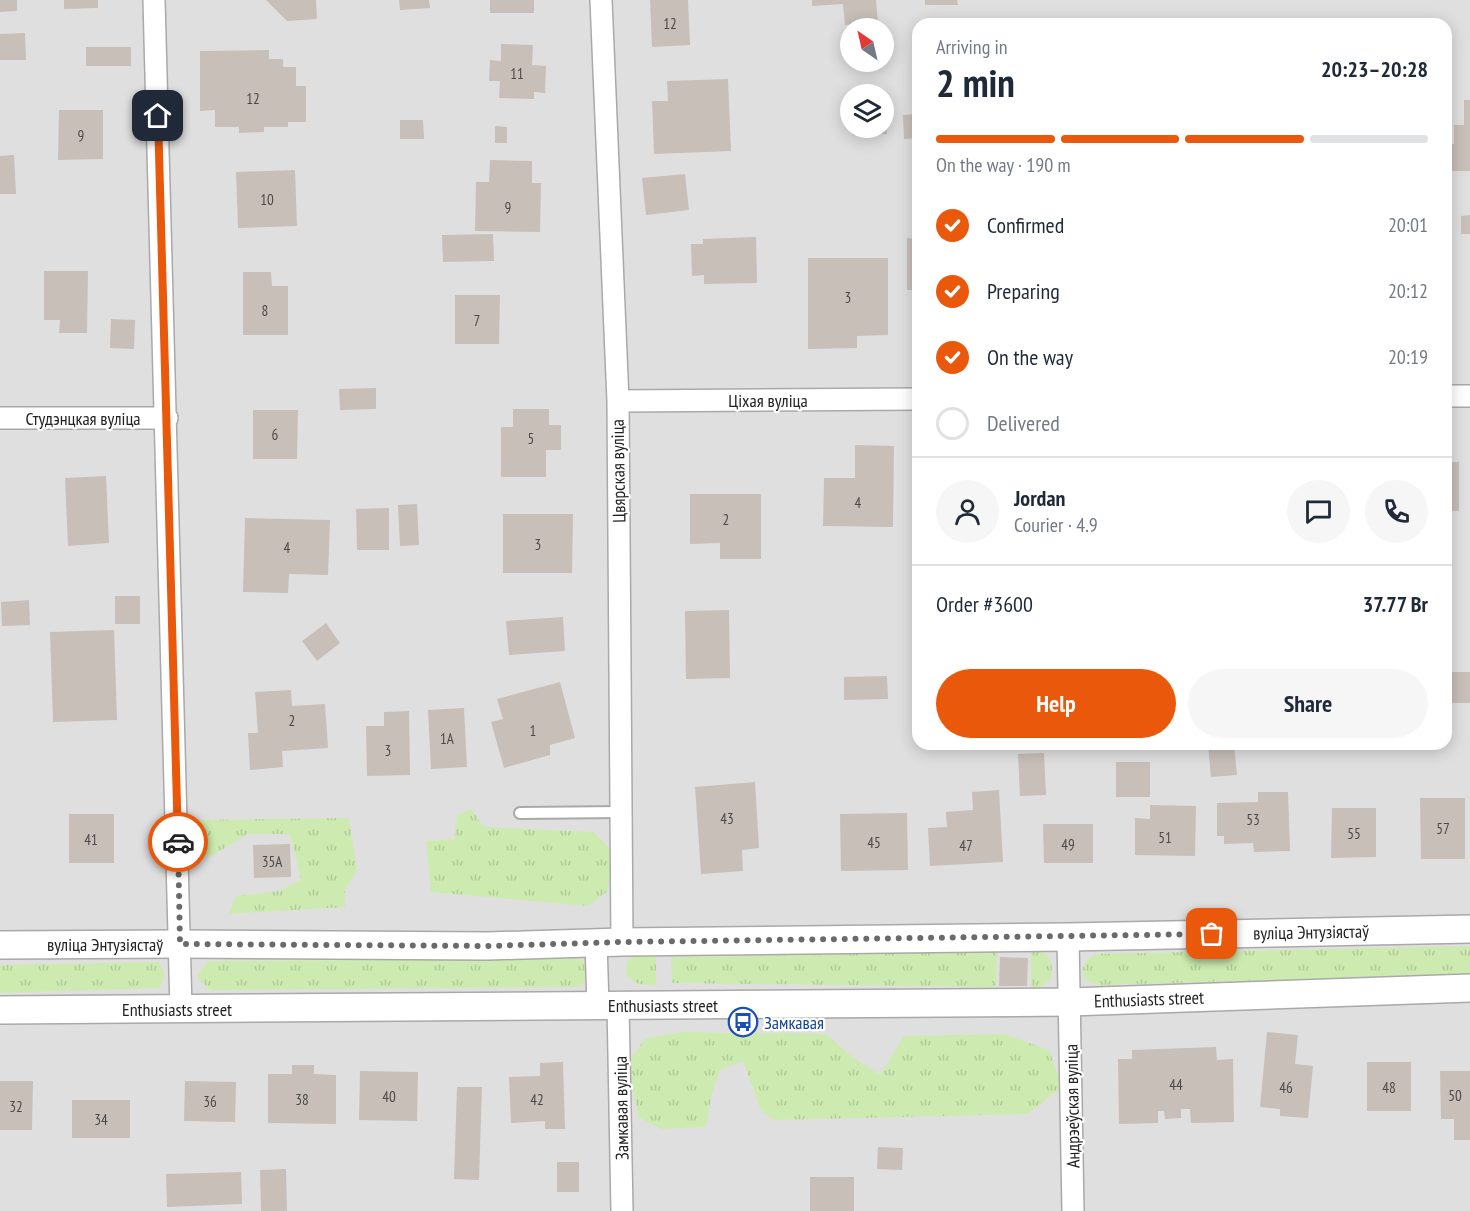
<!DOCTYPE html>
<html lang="en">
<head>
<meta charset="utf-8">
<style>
  :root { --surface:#fff; --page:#f6f6f7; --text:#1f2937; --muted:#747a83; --line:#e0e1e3; --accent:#ea580c }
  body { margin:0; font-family:"PT Sans Narrow",sans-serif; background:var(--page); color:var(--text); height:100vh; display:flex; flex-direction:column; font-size:22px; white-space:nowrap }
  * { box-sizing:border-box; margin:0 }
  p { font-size:20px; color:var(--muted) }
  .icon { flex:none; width:33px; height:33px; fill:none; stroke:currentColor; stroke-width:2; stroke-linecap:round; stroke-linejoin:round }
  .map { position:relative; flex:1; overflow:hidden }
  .side { position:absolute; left:912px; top:18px; width:540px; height:732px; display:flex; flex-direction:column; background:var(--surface); border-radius:18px; box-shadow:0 3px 15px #0003 }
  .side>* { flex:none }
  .needle { width:39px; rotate:326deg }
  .fabs { position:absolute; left:840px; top:18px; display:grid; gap:12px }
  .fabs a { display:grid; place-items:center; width:54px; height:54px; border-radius:50%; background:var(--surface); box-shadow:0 3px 15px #0003; font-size:30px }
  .pin { position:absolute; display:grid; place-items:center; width:51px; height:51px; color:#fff; margin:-26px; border-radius:12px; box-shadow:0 3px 9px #0006 }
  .courier { position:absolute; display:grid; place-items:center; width:60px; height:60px; margin:-30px; border:4px solid #ea580c; border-radius:50%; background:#fff; color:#222; box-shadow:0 2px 8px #0007 }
  .summary em { font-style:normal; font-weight:700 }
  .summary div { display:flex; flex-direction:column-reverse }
  .summary { display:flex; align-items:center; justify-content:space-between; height:102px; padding:0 24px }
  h1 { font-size:39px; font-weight:700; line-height:45px }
  .bar { display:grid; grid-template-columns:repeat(4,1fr); gap:9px 6px; align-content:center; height:72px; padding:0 24px }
  .bar i { height:8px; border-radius:4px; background:var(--line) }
  .bar .active { background:var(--accent) }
  .bar p { grid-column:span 4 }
  .line { display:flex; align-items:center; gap:15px; padding:0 24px; border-top:2px solid var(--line) }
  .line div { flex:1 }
  .round { display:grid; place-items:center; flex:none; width:63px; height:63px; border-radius:32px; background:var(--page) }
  ol { padding:0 24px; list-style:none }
  li { display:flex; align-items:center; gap:18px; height:66px }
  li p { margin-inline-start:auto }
  li .icon { padding:6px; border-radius:50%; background:var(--accent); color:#fff; stroke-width:4 }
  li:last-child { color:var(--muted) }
  li i { width:33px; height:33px; border:3px solid var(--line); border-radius:50% }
  .button { display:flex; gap:12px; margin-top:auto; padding:12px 24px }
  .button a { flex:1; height:69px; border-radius:36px; background:var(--accent); color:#fff; font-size:24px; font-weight:700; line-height:69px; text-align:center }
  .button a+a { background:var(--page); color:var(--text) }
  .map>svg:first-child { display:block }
  .residential { fill:#e0dfdf; fill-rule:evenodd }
  .grass { fill:url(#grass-tufts) }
  .building { fill:#c7bfb8 }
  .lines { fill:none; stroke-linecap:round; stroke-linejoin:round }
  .service-casing { stroke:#a9a9a9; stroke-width:14 }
  .minor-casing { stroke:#a9a9a9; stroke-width:24 }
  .tertiary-casing { stroke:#a9a9a9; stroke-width:30 }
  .service { stroke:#fff; stroke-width:10 }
  .minor { stroke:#fff; stroke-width:21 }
  .tertiary { stroke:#fff; stroke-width:27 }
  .done { stroke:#6b6a68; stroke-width:6; stroke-dasharray:0 10.8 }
  .route { stroke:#ea580c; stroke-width:8 }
  .labels { text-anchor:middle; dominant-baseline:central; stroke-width:4.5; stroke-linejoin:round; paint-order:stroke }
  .number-label { font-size:15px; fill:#4b4948 }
  .street-label { font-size:18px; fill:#222; stroke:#fff }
  .transit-label { font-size:18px; fill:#164399; stroke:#fff; text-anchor:start }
</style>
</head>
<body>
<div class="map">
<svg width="1470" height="1211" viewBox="0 0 1470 1211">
  <defs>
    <pattern id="grass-tufts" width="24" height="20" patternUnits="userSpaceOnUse" patternTransform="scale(1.5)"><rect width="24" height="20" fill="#cdebb0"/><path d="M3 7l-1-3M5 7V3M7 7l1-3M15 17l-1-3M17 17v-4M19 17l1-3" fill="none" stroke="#b0c997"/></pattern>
  </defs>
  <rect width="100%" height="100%" fill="#f2efe9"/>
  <!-- residential -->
  <path class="residential" d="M0 0H1470V1211H0ZM918 24H1446V744H918ZM850 28H884V62H850ZM850 94H884V128H850Z"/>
  <!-- grass -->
  <path class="grass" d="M471 809 484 827 593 832 613 851 608 891 588 906 431 892 426 841 454 839 457 815Z
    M349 818 357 870 345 890V907L229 914 236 896 279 891 301 880 290 834H248L208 858 191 845 192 820Z
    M1470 946V975L1096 985 1085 979 1082 970 1087 960 1095 954Z
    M1039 951C1052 955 1053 967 1051 978L1041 988H1031V952Z
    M997 952 996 987 672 983 671 957Z
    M636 954 656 955V985C642 985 634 985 626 974L627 962Z
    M580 959 586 965 590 975 586 982 578 987 210 990 196 976 209 961Z
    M158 962C166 972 166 978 159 988L0 993V965Z
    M683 1032 826 1034 850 1055 880 1075 904 1036 1004 1034 1049 1050 1062 1087 1028 1114 774 1120 761 1111 743 1061 720 1070 711 1097 706 1127 661 1129 638 1117 628 1061 646 1038Z"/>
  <!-- building -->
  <path class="building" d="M0 0H17V11L0 12Z
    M64 0H98V8L64 9Z
    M266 0H316L317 19 287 21Z
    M399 0H429L430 8 400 10Z
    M490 0H534V13H490Z
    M650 0H688L690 45 652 47Z
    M812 0H876L878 22 845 25 843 4 812 6Z
    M925 0H957L958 5H925Z
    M25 33 26 60H0V34Z
    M501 44 533 45 532 65 546 66 545 93 534 92V99L499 98 500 81H489L490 60 501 61Z
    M86 47H131V66H86Z
    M269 50V59H283V67H296V86H306V122H288V127H264V132L239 133V127H215V110L200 111V51Z
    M728 79 731 151 654 154 652 101H668L667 81Z
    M1464 100H1470V171H1446V144H1454V125H1464Z
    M886 105 887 134 853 135 852 128H884V106Z
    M59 110H103V159L58 160Z
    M918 114V138L904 139 903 115Z
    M400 120H423L424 139H400Z
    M495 126 507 127V143H495Z
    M14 155 16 194H0V156Z
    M490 160 532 161V183H541L540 232 475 231 476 182H489Z
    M295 170 297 226 238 228 236 172Z
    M685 174 689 210 646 215 642 178Z
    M1470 215V234H1461V216Z
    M493 234 494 261 443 262 442 235Z
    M756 237 757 283 704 284V275L692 276 691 244H703V239Z
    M907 238 918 239V290H907Z
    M808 258H888V335L857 336V348L808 349Z
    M44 271H88L87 333H59L60 320H44Z
    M243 272H271L272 286H288V335H243Z
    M455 295H500L499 344H455Z
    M111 319 135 320 134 349 110 348Z
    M376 388V409L340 410 339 389Z
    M513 409H549V425H561V450H546V477H501V427H513Z
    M253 410H298L297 459H253Z
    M855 445 894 446 893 527 823 526 824 478H855Z
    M1446 462H1459V511H1446Z
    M913 475H918V524H913Z
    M106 476 109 543 68 546 65 478Z
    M690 494H761V559H720V543L690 544Z
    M417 504 419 545 400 546 398 505Z
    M389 508V550H357L356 509Z
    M503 514H573L572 573H503Z
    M245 518 330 520 328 575 289 574 288 593 243 592Z
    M115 596H140V624H115Z
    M29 600 30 625 2 626 1 602Z
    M729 610 730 678 686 679 685 611Z
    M563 617 565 651 509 655 506 621Z
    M326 623 340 643 317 661 302 641Z
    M114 630 117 720 53 722 50 632Z
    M1452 672H1470V703H1452Z
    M887 676 888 699 844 700V677Z
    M560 682 575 738 550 745V755L504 768 491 722 503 719 497 699Z
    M291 690 292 706 325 704 328 748 282 751 283 767 250 770 248 733H258L255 692Z
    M464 708 467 767 431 769 428 710Z
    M409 711 410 775 367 776 366 726H384V712Z
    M1208 744H1234L1237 775 1211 777Z
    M1044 753 1046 795 1020 796 1018 754Z
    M1116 762H1150V797H1116Z
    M755 782 759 848 742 850 743 871 701 874 695 787Z
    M999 790 1003 862 930 866 928 828 947 827 946 812 973 810 972 792Z
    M1258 792H1288L1290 851 1254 852 1253 843 1224 844V836H1217V803L1258 802Z
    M1420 798H1465V859H1421Z
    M1150 805 1196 806 1195 856 1135 855V818L1150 819Z
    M1332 808H1376V857L1331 858Z
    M907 813 908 870 841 871 840 814Z
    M69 814H114V863H69Z
    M1043 824H1093V863H1044Z
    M290 844 291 877 254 878 253 845Z
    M1000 957 1028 958 1027 986H999Z
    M1267 1032 1298 1035 1295 1064 1313 1066 1308 1118 1280 1116V1109L1260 1107Z
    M1216 1047 1217 1060 1233 1059 1234 1122 1191 1123 1190 1109H1181V1118L1165 1119 1164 1111H1158V1123L1119 1124 1118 1059H1132V1050Z
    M563 1062 565 1129H545V1121L511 1123 509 1077 540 1076V1063Z
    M1367 1062H1411V1111H1367Z
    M292 1065H314V1074L336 1075V1124L268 1123V1074H292Z
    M360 1071 418 1072 417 1121 359 1120Z
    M1440 1071H1470V1140H1454V1119H1441Z
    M0 1081H33L32 1130H0Z
    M185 1081 236 1082 235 1122 184 1121Z
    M457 1087H482L479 1180 454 1179Z
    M72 1100H130V1138H72Z
    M878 1147 903 1148 902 1170 877 1169Z
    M557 1162H579V1192H557Z
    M286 1169 287 1211H261L260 1170Z
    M241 1172 242 1204 167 1207 166 1174Z
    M810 1177H854V1211H810Z"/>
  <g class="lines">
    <!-- service casing -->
    <g class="service-casing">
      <path id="service" d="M520 813 621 812"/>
    </g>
    <!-- minor casing -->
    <g class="minor-casing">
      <path id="minor" d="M154 0 181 1009
        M601 0 618 401 622 942
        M1446 396H1470
        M618 401 918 399
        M0 418H167
        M1068 937 1073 1211
        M596 943 598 1005
        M618 1004 622 1211"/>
    </g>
    <!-- tertiary casing -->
    <g class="tertiary-casing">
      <path id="tertiary" d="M0 945 180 944 488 946 622 942 1068 937 1470 929
        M0 1010 1070 1002 1470 988"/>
    </g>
    <!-- service -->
    <use href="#service" class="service"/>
    <!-- minor -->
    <use href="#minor" class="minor"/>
    <!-- tertiary -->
    <use href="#tertiary" class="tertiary"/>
  </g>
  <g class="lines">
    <!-- done -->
    <path class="done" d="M178 842 180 944 488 946 622 942 1212 934"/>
    <!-- route -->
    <path class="route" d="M158 116 178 842"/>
  </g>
  <!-- icons -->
  <defs>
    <g id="bus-ring" transform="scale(1.5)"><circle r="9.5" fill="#fff" stroke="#1a4fb4" stroke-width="1.5"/><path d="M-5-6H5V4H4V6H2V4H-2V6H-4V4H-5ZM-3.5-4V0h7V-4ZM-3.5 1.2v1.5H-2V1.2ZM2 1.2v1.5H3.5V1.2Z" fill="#1a4fb4"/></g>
  </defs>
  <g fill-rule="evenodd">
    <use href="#bus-ring" x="743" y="1022"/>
  </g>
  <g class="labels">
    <!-- number labels -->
    <g class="number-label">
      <text x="670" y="23">12</text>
      <text x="517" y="73">11</text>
      <text x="253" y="98">12</text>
      <text x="81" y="135">9</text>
      <text x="267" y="199">10</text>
      <text x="508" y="207">9</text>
      <text x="848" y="297">3</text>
      <text x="265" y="310">8</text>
      <text x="477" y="320">7</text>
      <text x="275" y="434">6</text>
      <text x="531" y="438">5</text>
      <text x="858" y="502">4</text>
      <text x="726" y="519">2</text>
      <text x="538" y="544">3</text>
      <text x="287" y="547">4</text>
      <text x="292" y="720">2</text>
      <text x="533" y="730">1</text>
      <text x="447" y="738">1A</text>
      <text x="388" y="750">3</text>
      <text x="727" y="818">43</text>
      <text x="1253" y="819">53</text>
      <text x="1443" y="828">57</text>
      <text x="1354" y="833">55</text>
      <text x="1165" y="837">51</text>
      <text x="91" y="839">41</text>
      <text x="874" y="842">45</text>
      <text x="1068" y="844">49</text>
      <text x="966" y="845">47</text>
      <text x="272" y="861">35A</text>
      <text x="1176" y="1084">44</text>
      <text x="1286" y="1087">46</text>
      <text x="1389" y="1087">48</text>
      <text x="1455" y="1095">50</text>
      <text x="389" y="1096">40</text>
      <text x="302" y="1099">38</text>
      <text x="537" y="1099">42</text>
      <text x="210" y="1101">36</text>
      <text x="16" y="1106">32</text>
      <text x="101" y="1119">34</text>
    </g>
    <!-- street labels -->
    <g class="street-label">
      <text x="768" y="400">Ціхая вуліца</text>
      <text x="83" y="418">Студэнцкая вуліца</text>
      <text transform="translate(618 471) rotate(-91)">Цвярская вуліца</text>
      <text transform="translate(1311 932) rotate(-1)">вуліца Энтузіястаў</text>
      <text x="105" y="944">вуліца Энтузіястаў</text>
      <text transform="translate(1149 999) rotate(-2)">Enthusiasts street</text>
      <text x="663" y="1005">Enthusiasts street</text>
      <text x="177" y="1009">Enthusiasts street</text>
      <text transform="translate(1072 1106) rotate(-91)">Андрэеўская вуліца</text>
      <text transform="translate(621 1108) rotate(-91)">Замкавая вуліца</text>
    </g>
    <!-- transit labels -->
    <g class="transit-label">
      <text x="764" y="1022">Замкавая</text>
    </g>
  </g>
</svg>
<div class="fabs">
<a><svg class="needle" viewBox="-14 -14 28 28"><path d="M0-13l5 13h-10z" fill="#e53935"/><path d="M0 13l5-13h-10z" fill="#747a83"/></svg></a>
<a><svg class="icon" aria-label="layers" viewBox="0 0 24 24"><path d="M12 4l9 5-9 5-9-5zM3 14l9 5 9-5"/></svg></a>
</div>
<div class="pin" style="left:1212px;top:934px;background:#ea580c"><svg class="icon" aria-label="bag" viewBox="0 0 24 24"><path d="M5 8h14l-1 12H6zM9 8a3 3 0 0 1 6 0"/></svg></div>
<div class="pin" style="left:158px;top:116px;background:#1f2937"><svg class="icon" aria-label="home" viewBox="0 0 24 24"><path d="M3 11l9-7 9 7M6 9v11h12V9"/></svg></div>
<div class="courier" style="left:178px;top:842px"><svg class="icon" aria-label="car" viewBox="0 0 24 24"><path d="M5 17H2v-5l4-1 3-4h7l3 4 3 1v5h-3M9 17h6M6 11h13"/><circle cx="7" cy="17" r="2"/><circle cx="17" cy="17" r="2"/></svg></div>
<section class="side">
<div class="summary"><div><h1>2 min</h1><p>Arriving in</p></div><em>20:23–20:28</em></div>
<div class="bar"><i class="active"></i><i class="active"></i><i class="active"></i><i></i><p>On the way · 190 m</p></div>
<ol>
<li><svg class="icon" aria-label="check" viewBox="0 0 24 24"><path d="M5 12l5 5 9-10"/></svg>Confirmed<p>20:01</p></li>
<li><svg class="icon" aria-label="check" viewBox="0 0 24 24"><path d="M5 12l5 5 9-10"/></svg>Preparing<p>20:12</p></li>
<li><svg class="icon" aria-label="check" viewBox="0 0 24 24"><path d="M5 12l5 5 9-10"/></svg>On the way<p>20:19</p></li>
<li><i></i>Delivered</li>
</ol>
<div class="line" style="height:108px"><a class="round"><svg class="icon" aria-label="person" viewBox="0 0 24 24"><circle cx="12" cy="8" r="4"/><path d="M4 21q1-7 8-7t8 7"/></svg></a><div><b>Jordan</b><p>Courier · 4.9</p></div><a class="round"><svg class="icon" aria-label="chat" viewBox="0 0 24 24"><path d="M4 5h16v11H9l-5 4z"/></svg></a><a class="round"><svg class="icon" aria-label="phone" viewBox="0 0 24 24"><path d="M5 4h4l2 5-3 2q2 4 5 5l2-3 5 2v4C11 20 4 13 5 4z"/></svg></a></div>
<div class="line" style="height:78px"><div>Order #3600</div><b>37.77 Br</b></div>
<div class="button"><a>Help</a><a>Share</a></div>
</section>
</div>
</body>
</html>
